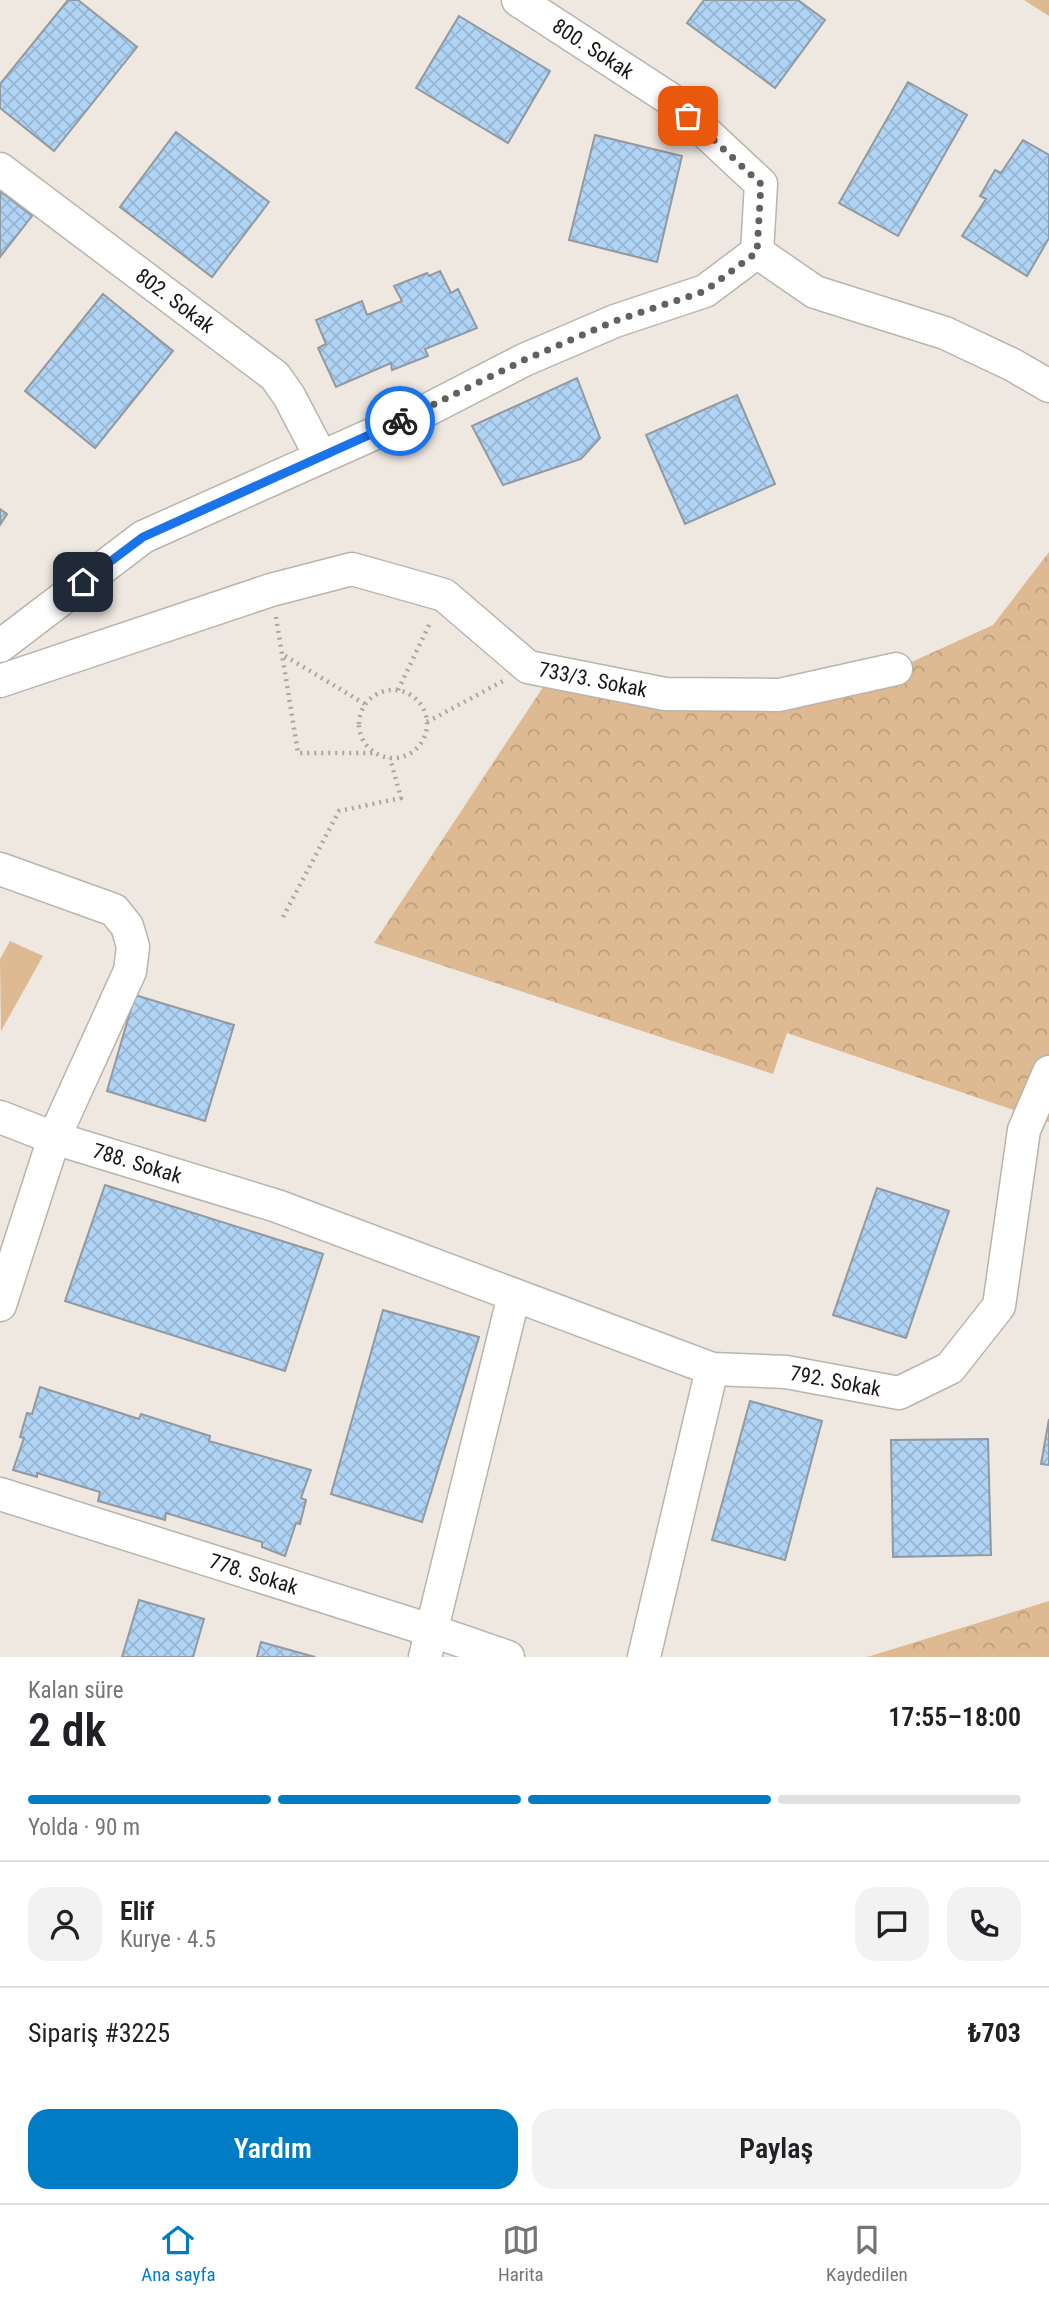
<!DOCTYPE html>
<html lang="tr">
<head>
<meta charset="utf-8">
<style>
  :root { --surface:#fff; --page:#f2f2f2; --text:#202124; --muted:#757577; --line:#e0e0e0; --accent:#007cc5 }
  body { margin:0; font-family:"Roboto Condensed",sans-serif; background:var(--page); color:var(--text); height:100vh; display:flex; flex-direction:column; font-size:26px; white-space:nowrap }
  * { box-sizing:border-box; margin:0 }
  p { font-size:23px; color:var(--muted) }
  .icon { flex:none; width:38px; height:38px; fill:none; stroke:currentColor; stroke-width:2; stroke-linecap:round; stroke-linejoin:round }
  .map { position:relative; height:1657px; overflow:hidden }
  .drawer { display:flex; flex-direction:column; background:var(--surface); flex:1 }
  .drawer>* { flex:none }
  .pin { position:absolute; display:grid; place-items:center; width:60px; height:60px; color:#fff; margin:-30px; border-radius:14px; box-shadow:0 4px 10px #0006 }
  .courier { position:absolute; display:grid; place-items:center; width:70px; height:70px; margin:-35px; border:5px solid #1a73e8; border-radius:50%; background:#fff; color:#222; box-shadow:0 2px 9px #0007 }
  .overview em { font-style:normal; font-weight:600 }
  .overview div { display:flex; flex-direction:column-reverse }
  .overview { display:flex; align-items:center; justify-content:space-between; height:119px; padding:0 28px }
  h1 { font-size:46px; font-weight:600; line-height:52px }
  .bar { display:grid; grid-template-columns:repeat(4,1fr); gap:10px 7px; align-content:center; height:84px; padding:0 28px }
  .bar i { height:9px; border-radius:5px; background:var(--line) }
  .bar .selected { background:var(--accent) }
  .bar p { grid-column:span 4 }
  .line { display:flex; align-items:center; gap:18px; padding:0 28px; border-top:2px solid var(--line) }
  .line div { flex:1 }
  .round { display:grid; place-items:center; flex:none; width:74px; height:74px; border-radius:21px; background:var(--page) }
  .button { display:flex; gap:14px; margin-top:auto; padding:14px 28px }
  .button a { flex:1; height:80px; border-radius:21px; background:var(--accent); color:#fff; font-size:28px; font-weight:600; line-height:80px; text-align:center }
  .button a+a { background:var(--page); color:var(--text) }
  .tab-bar { display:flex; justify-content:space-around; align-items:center; height:98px; border-top:2px solid var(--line); background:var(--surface); font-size:19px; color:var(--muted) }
  .tab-bar a { display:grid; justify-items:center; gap:4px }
  .tab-bar .selected { color:var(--accent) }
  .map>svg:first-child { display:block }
  .forest { fill:url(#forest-crowns) }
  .park { fill:#ddba91 }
  .building { fill:url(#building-cross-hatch); stroke:#92999f; stroke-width:2 }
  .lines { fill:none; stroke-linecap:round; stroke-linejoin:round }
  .minor-casing { stroke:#bab4ad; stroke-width:35 }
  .path { stroke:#aca6a0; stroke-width:4.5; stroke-dasharray:2 5; stroke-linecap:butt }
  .minor { stroke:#fff; stroke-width:32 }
  .done { stroke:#65605c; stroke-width:7; stroke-dasharray:0 12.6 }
  .route { stroke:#1a73e8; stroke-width:9 }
  .labels { text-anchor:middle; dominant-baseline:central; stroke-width:5; stroke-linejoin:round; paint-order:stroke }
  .street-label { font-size:21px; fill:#1a1715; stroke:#fff }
</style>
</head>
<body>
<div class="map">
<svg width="1049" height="1657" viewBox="0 0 1049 1657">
  <defs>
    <pattern id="forest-crowns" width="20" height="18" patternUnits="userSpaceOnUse" patternTransform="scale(1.75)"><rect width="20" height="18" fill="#ddba91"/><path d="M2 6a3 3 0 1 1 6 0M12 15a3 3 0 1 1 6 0" fill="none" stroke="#bd9f7c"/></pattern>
    <pattern id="building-cross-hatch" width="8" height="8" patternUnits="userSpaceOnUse" patternTransform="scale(1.75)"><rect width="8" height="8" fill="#b0d4f5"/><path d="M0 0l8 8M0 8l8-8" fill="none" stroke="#97b5d1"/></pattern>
  </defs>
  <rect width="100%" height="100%" fill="#efe8e1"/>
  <!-- forest -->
  <path class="forest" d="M1024 0H1049V16Z
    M1049 552V1122L787 1033 773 1074 374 943 553 672 665 694 896 669 993 625Z
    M1049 1601V1657H867Z"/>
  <!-- park -->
  <path class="park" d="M10 941 43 956 1 1031 0 959Z"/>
  <!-- building -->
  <path class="building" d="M68 0H78L137 47 54 151 0 108V84Z
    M704 0H798L825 20 775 88 687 23Z
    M459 16 550 71 508 143 416 88Z
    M908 82 967 115 898 236 839 203Z
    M176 132 269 202 212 277 120 207Z
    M595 135 682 156 657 262 569 240Z
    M1023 140 1049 155V238L1027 276 962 236 986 199 980 196 995 170 1001 173Z
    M0 191 32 216 0 257Z
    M440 271 451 293 458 289 477 328 425 349 428 356 392 370 391 363 336 387 318 348 326 344 316 320 362 301 367 315 402 301 394 286 427 273 429 276Z
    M103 294 173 351 95 448 25 391Z
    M577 378 600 438 581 459 503 485 472 426Z
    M737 395 775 484 685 524 646 435Z
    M0 509 7 514 0 525Z
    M135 995 234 1025 205 1121 107 1091Z
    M105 1185 323 1254 285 1371 65 1301Z
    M877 1188 949 1211 906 1338 833 1315Z
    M383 1310 479 1337 422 1522 331 1494Z
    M40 1387 139 1419 141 1414 210 1436 209 1441 311 1470 301 1498 306 1500 300 1524 296 1523 285 1556 262 1547V1542L166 1513 165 1520 98 1501 100 1492 37 1473V1477L13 1470 24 1438 20 1437 27 1413 32 1414Z
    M750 1401 822 1421 785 1560 712 1540Z
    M1049 1419V1465L1041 1464Z
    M988 1439 991 1555 893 1557 891 1440Z
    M139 1600 204 1619 193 1657H122Z
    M261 1642 315 1657H257Z"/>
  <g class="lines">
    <!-- minor casing -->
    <g class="minor-casing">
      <g id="minor">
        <path id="s1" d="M0 169 275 376 289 396 321 457"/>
        <path d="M757 252 815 292 945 333 1013 365 1049 386"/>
        <path d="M0 646 143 537 429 409 524 360 615 321 705 291 757 252 761 184 670 99 518 0"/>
        <path id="s2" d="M0 681 271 590 352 569 444 595 528 667 665 694 779 695 896 669"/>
        <path d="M0 869 114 910 127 926 130 936 133 947 130 971 54 1138 0 1305"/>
        <path id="s3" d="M0 1117 54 1138 277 1206 712 1369 786 1372 899 1393 950 1368 999 1306 1024 1130 1049 1072"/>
        <path id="s4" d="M0 1494 430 1630 508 1657"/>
        <path d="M425 1657 514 1295"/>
        <path d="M644 1657 712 1369"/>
      </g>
    </g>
    <!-- path -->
    <path class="path" d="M276 617 298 753H377
      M285 656 365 704
      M398 690 431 621
      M359 724a34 34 0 1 1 68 0a34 34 0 1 1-68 0Z
      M427 722 503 681
      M283 917 339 811 401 798 390 758"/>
    <!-- minor -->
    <use href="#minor" class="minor"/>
  </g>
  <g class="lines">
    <!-- done -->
    <path class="done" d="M400 421 524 360 615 321 705 291 757 252 761 184 688 116"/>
    <!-- route -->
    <path class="route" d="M83 582 143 537 400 421"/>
  </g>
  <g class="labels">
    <!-- street labels -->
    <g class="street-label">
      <text transform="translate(593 49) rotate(33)">800. Sokak</text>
      <text stroke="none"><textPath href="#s1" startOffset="219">802. Sokak</textPath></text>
      <text stroke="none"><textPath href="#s2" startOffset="642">733/3. Sokak</textPath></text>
      <text stroke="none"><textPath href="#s3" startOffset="145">788. Sokak</textPath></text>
      <text stroke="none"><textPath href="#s3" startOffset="880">792. Sokak</textPath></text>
      <text stroke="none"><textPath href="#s4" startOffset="266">778. Sokak</textPath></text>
    </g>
  </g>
</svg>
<div class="pin" style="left:688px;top:116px;background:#ea580c"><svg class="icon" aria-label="bag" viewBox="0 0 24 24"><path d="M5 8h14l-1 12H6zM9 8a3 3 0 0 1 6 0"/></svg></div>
<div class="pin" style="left:83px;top:582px;background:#1f2937"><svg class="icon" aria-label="home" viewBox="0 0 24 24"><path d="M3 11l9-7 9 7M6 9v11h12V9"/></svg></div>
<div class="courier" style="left:400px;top:421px"><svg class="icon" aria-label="bike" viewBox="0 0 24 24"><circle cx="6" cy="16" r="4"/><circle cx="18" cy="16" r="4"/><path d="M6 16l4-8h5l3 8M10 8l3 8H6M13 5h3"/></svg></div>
</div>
<section class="drawer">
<div class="overview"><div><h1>2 dk</h1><p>Kalan süre</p></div><em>17:55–18:00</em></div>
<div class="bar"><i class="selected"></i><i class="selected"></i><i class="selected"></i><i></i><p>Yolda · 90 m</p></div>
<div class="line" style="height:126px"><a class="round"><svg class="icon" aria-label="person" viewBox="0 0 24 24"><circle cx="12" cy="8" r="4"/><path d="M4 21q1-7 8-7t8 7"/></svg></a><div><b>Elif</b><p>Kurye · 4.5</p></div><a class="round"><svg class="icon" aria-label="chat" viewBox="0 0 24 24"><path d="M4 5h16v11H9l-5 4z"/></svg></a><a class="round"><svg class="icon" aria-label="phone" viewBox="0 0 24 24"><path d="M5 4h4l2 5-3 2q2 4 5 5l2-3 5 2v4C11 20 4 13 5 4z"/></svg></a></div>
<div class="line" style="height:91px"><div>Sipariş #3225</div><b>₺703</b></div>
<div class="button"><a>Yardım</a><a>Paylaş</a></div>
</section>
<nav class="tab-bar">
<a class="selected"><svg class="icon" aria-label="home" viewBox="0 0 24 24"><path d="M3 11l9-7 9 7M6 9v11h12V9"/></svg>Ana sayfa</a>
<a><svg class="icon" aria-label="map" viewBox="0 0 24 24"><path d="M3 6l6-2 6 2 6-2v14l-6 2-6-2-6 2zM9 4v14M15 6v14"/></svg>Harita</a>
<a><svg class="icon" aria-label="saved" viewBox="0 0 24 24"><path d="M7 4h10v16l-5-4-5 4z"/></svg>Kaydedilen</a>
</nav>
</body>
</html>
